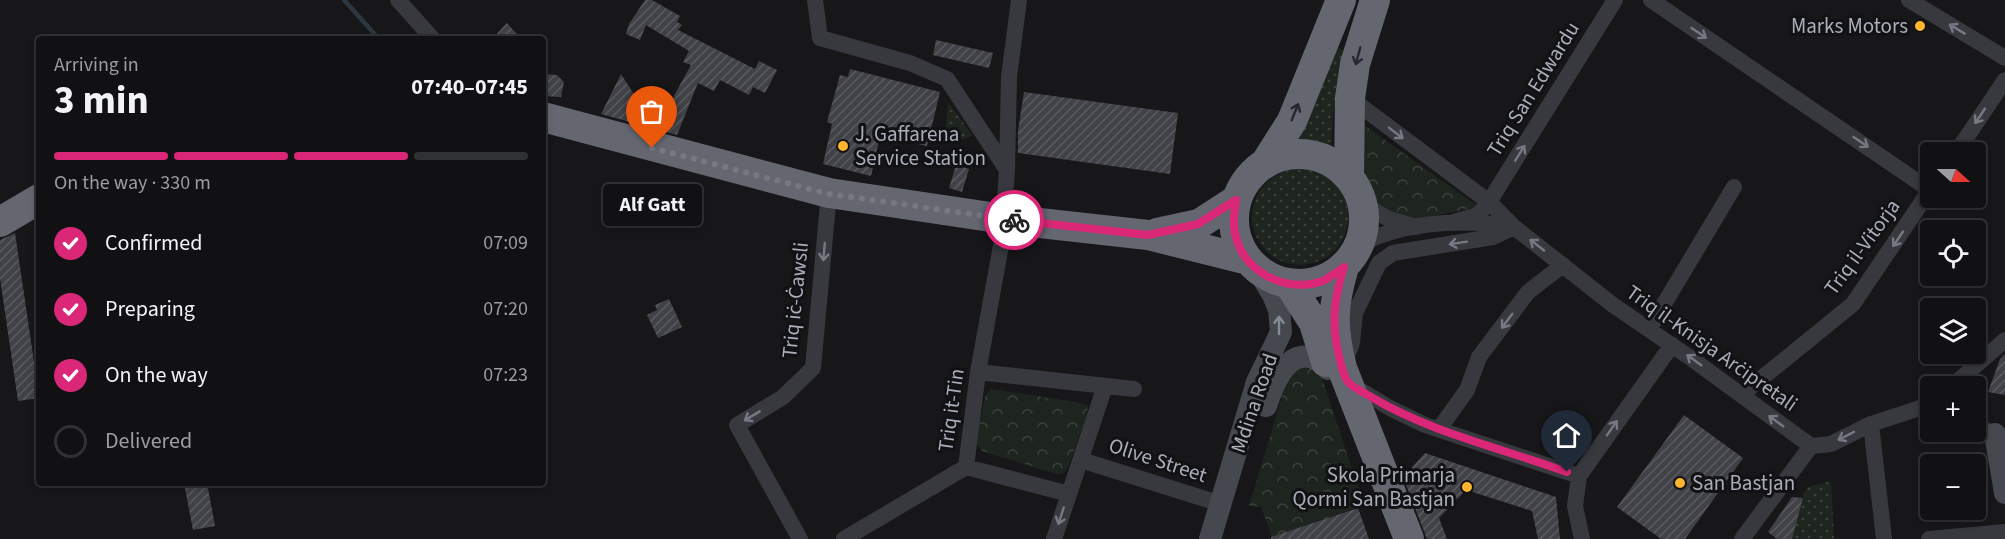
<!DOCTYPE html>
<html lang="en">
<head>
<meta charset="utf-8">
<style>
  :root { --surface:#111114; --page:#1a1a1d; --text:#f1f3f6; --muted:#9c9da0; --line:#303134; --accent:#db2777 }
  body { margin:0; font-family:"Source Sans 3",sans-serif; background:var(--page); color:var(--text); height:100vh; display:flex; flex-direction:column; font-size:22px; white-space:nowrap }
  * { box-sizing:border-box; margin:0 }
  p { font-size:20px; color:var(--muted) }
  .icon { flex:none; width:33px; height:33px; fill:none; stroke:currentColor; stroke-width:2; stroke-linecap:round; stroke-linejoin:round }
  .map { position:relative; flex:1; overflow:hidden }
  .side { position:absolute; left:36px; top:36px; width:510px; height:450px; display:flex; flex-direction:column; background:var(--surface); border-radius:6px; box-shadow:0 3px 9px #0003,0 0 0 2px var(--line) }
  .side>* { flex:none }
  .needle { width:39px; rotate:111deg }
  .tools { position:absolute; left:1920px; top:142px; display:grid; gap:12px }
  .tools a { display:grid; place-items:center; width:66px; height:66px; border-radius:6px; background:var(--surface); box-shadow:0 3px 9px #0003,0 0 0 2px var(--line); font-size:30px }
  .pin { position:absolute; display:grid; place-items:center; width:51px; height:51px; color:#fff; margin:-62px -26px; border-radius:50% 50% 50% 0; rotate:-45deg; box-shadow:0 0 6px #0007 }
  .pin .icon { rotate:45deg }
  .courier { position:absolute; display:grid; place-items:center; width:60px; height:60px; margin:-30px; border:4px solid #db2777; border-radius:50%; background:#fff; color:#222; box-shadow:0 2px 8px #0007 }
  .bubble { position:absolute; height:42px; border-radius:6px; background:var(--surface); box-shadow:0 3px 9px #0003,0 0 0 2px var(--line); font-size:20px; font-weight:700; line-height:42px; text-align:center }
  .head em { font-style:normal; font-weight:700 }
  .head div { display:flex; flex-direction:column-reverse }
  .head { display:flex; align-items:center; justify-content:space-between; height:102px; padding:0 18px }
  h1 { font-size:39px; font-weight:700; line-height:45px }
  .bar { display:grid; grid-template-columns:repeat(4,1fr); gap:9px 6px; align-content:center; height:72px; padding:0 18px }
  .bar i { height:8px; border-radius:4px; background:var(--line) }
  .bar .selected { background:var(--accent) }
  .bar p { grid-column:span 4 }
  ol { padding:0 18px; list-style:none }
  li { display:flex; align-items:center; gap:18px; height:66px }
  li p { margin-inline-start:auto }
  li .icon { padding:6px; border-radius:50%; background:var(--accent); color:#fff; stroke-width:4 }
  li:last-child { color:var(--muted) }
  li i { width:33px; height:33px; border:3px solid var(--line); border-radius:50% }
  .map>svg:first-child { display:block }
  .grass { fill:url(#grass-dots) }
  .park { fill:url(#park-crowns) }
  .lines { fill:none; stroke-linecap:round; stroke-linejoin:round }
  .stream { stroke:#2c373f; stroke-width:4.5 }
  .building { fill:url(#building-hatch) }
  .street { stroke:#38393f; stroke-width:16 }
  .secondary { stroke:#46484f; stroke-width:22 }
  .highway { stroke:#646770; stroke-width:30 }
  .oneway { stroke:#767983 }
  .oneway2 { stroke:#26272c }
  .oneway3 { stroke:#868a95 }
  .done { stroke:#767982; stroke-width:6; stroke-dasharray:0 10.8 }
  .route { stroke:#db2777; stroke-width:8 }
  .poi-dot { fill:#fdb52d; stroke:#121215; stroke-width:2 }
  .labels { text-anchor:middle; dominant-baseline:central; stroke-width:6; stroke-linejoin:round; paint-order:stroke }
  .poi-label { font-size:21px; fill:#a9aeba; stroke:#121215; text-anchor:end }
  .street-label { font-size:21px; fill:#a9aeba; stroke:#121215 }
</style>
</head>
<body>
<div class="map">
<svg width="2005" height="539" viewBox="0 0 2005 539">
  <defs>
    <pattern id="grass-dots" width="8" height="8" patternUnits="userSpaceOnUse" patternTransform="scale(1.5)"><rect width="8" height="8" fill="#1d251e"/><path d="M2 2h.1M6 6h.1" fill="none" stroke="#3b423d" stroke-width="1.8" stroke-linecap="round"/></pattern>
    <pattern id="park-crowns" width="20" height="18" patternUnits="userSpaceOnUse" patternTransform="scale(1.5)"><rect width="20" height="18" fill="#1d251e"/><path d="M2 6a3 3 0 1 1 6 0M12 15a3 3 0 1 1 6 0" fill="none" stroke="#3b423d"/></pattern>
    <pattern id="building-hatch" width="6" height="6" patternUnits="userSpaceOnUse" patternTransform="scale(1.5)"><rect width="6" height="6" fill="#414247"/><path d="M-1 1l2-2M0 6l6-6M5 7l2-2" fill="none" stroke="#5a5b5f"/></pattern>
  </defs>
  <rect width="100%" height="100%" fill="#17171a"/>
  <!-- grass -->
  <path class="grass" d="M1335 46 1347 52 1333 113 1331 148 1311 142H1293Z
    M948 102 973 136 945 144Z
    M1252 217a48 48 0 1 1 96 0a48 48 0 1 1-96 0Z
    M1831 481 1834 539H1792L1805 491 1808 487Z"/>
  <!-- park -->
  <path class="park" d="M1361 123 1479 207 1410 220 1392 215 1375 203 1361 173Z
    M1311 366 1321 375 1364 505 1272 537 1261 507 1249 506 1287 380 1299 367Z
    M991 389 1076 402 1088 406 1087 415 1068 467 1063 473 1056 474 982 451 976 443 985 396Z"/>
  <g class="lines">
    <!-- stream -->
    <path class="stream" d="M344 0 379 39"/>
  </g>
  <!-- building -->
  <path class="building" d="M645 0H652L680 16 677 22 682 25 678 30 755 69 759 61 777 70 765 93 753 87 749 95 720 80 714 91 698 83 677 135 601 114 621 74 637 99 665 112 691 65 683 62 689 51 646 25 640 40 626 34 629 24Z
    M507 23 521 39H492Z
    M936 40 993 53 989 68 933 55Z
    M850 69 940 92 927 146 880 136 871 176 823 164 832 124 827 122 840 75 848 77Z
    M543 74 557 75 564 82 561 97 543 96Z
    M1024 92 1178 113 1170 174 1018 153V131Z
    M956 165 969 169 962 192 949 188Z
    M15 233 39 396V398L18 401 0 278V240Z
    M669 299 682 327 658 338 647 315 657 310 655 305Z
    M2005 354V395L1988 392 2000 359Z
    M1684 415 1743 458 1685 539H1661L1617 507Z
    M1425 453 1556 497 1560 539H1538L1532 511 1466 490 1439 518 1447 539H1427L1403 477Z
    M184 483H207L215 526 193 530Z
    M1792 497 1803 498 1792 539H1777L1768 532Z
    M1358 508 1369 539H1271V537Z"/>
  <g class="lines">
    <!-- street -->
    <path class="street" d="M398 0 433 39
      M815 0 820 38 910 63 947 79 1007 170
      M1651 0 1930 190
      M1909 0 2005 58
      M1350 98 1489 202 1514 227 1613 305 1692 359 1811 446 1831 444 1871 424 1920 408 1930 401
      M1956 153 2005 80
      M1362 204 1389 219 1416 227
      M1454 222 1478 215 1489 202 1615 0
      M1354 254C1361 249 1368 240 1376 237 1418 221 1469 219 1514 227
      M1649 329 1734 187
      M1344 363 1352 343 1355 313 1379 263 1393 253 1493 237 1514 227
      M978 372 1134 389
      M1350 384 1390 408 1425 425 1579 476
      M1951 387 2005 340
      M1741 395 1853 304 1930 190
      M1871 424 1884 539
      M1976 426 1995 434 2004 441
      M1439 429 1467 390 1479 357 1528 292 1563 265
      M1081 460 1221 504
      M966 467 1069 494
      M800 539 737 425 783 397 813 368 829 193
      M844 539 966 467 978 372 1002 240 1007 170 1009 77 1019 0
      M1054 539 1105 386
      M1582 539 1575 506 1579 476 1672 345
      M1742 539 1811 446
      M1929 539 2005 532"/>
    <!-- secondary -->
    <path class="secondary" d="M1266 406C1272 388 1286 348 1313 358 1318 360 1324 365 1328 369
      M1995 434 2005 493
      M1210 539 1257 382 1281 332 1279 310 1273 295 1258 270"/>
    <!-- highway -->
    <path class="highway" d="M543 117 829 193 1004 219 1148 235 1248 260
      M1234 219a65 65 0 1 1 130 0a65 65 0 1 1-130 0Z
      M1266 162 1292 121 1341 0
      M1349 177 1350 98 1355 64 1375 0
      M0 222 39 199
      M1157 233 1199 224 1236 200
      M1344 267C1332 306 1332 328 1342 368L1409 539
      M1289 284 1314 323 1326 362"/>
  </g>
  <!-- one-way arrows -->
  <defs><path id="oneway-shaft" d="M-6 0H5M1.5-3L5.5 0L1.5 3" fill="none" stroke-width="1.6" stroke-linecap="round" stroke-linejoin="round" transform="scale(1.5)"/></defs>
  <g class="oneway">
    <use href="#oneway-shaft" transform="translate(1957 29) rotate(-149)"/>
    <use href="#oneway-shaft" transform="translate(1699 33) rotate(34)"/>
    <use href="#oneway-shaft" transform="translate(1980 116) rotate(124)"/>
    <use href="#oneway-shaft" transform="translate(1396 133) rotate(37)"/>
    <use href="#oneway-shaft" transform="translate(1861 142) rotate(34)"/>
    <use href="#oneway-shaft" transform="translate(1520 153) rotate(-58)"/>
    <use href="#oneway-shaft" transform="translate(1898 239) rotate(124)"/>
    <use href="#oneway-shaft" transform="translate(1458 243) rotate(171)"/>
    <use href="#oneway-shaft" transform="translate(1537 245) rotate(-142)"/>
    <use href="#oneway-shaft" transform="translate(824 252) rotate(95)"/>
    <use href="#oneway-shaft" transform="translate(1507 321) rotate(127)"/>
    <use href="#oneway-shaft" transform="translate(1694 360) rotate(-144)"/>
    <use href="#oneway-shaft" transform="translate(752 416) rotate(149)"/>
    <use href="#oneway-shaft" transform="translate(1776 421) rotate(-144)"/>
    <use href="#oneway-shaft" transform="translate(1612 428) rotate(-55)"/>
    <use href="#oneway-shaft" transform="translate(1846 436) rotate(153)"/>
    <use href="#oneway-shaft" transform="translate(1061 516) rotate(108)"/>
  </g>
  <g class="oneway2">
    <use href="#oneway-shaft" transform="translate(1358 56) rotate(105)"/>
    <use href="#oneway-shaft" transform="translate(1295 112) rotate(-68)"/>
  </g>
  <use class="oneway3" href="#oneway-shaft" transform="translate(1279 325) rotate(-90)"/>
  <g class="lines">
    <!-- done -->
    <path class="done" d="M652 148 829 194 1014 220"/>
    <!-- route -->
    <path class="route" d="M1014 220 1148 235 1198 224 1236 200C1234 215 1232 227 1237 241 1248 276 1292 294 1325 280 1331 276 1338 271 1344 267 1334 299 1331 323 1339 356 1341 365 1343 375 1348 382 1353 388 1365 393 1371 397 1432 433 1501 448 1567 472"/>
  </g>
  <!-- markers -->
  <g class="poi-dot">
    <circle cx="1920" cy="26" r="6"/>
    <circle cx="843" cy="146" r="6"/>
    <circle cx="1680" cy="483" r="6"/>
    <circle cx="1467" cy="487" r="6"/>
  </g>
  <g class="labels">
    <!-- poi labels -->
    <g class="poi-label">
      <text x="1908" y="26">Marks Motors</text>
      <text x="855" y="134" text-anchor="start">J. Gaffarena<tspan x="855" dy="24">Service Station</tspan></text>
      <text x="1455" y="475">Skola Primarja<tspan x="1455" dy="24">Qormi San Bastjan</tspan></text>
      <text x="1692" y="483" text-anchor="start">San Bastjan</text>
    </g>
    <!-- street labels -->
    <g class="street-label">
      <text transform="translate(1533 89) rotate(-58)">Triq San Edwardu</text>
      <text transform="translate(1862 247) rotate(-54)">Triq il-Vitorja</text>
      <text transform="translate(795 300) rotate(-84)">Triq iċ-Ċawsli</text>
      <text transform="translate(1712 348) rotate(35)">Triq il-Knisja Arċipretali</text>
      <text transform="translate(1254 403) rotate(-71)">Mdina Road</text>
      <text transform="translate(951 410) rotate(-82)">Triq it-Tin</text>
      <text transform="translate(1158 460) rotate(18)">Olive Street</text>
    </g>
  </g>
</svg>
<div class="tools">
<a><svg class="needle" viewBox="-14 -14 28 28"><path d="M0-13l5 13h-10z" fill="#e53935"/><path d="M0 13l5-13h-10z" fill="#9c9da0"/></svg></a>
<a><svg class="icon" aria-label="locate" viewBox="0 0 24 24"><circle cx="12" cy="12" r="6"/><path d="M12 2v4M12 18v4M2 12h4M18 12h4"/></svg></a>
<a><svg class="icon" aria-label="layers" viewBox="0 0 24 24"><path d="M12 4l9 5-9 5-9-5zM3 14l9 5 9-5"/></svg></a>
<a>+</a>
<a>−</a>
</div>
<div class="pin" style="left:652px;top:148px;background:#ea580c"><svg class="icon" aria-label="bag" viewBox="0 0 24 24"><path d="M5 8h14l-1 12H6zM9 8a3 3 0 0 1 6 0"/></svg></div>
<div class="pin" style="left:1567px;top:472px;background:#1f2937"><svg class="icon" aria-label="home" viewBox="0 0 24 24"><path d="M3 11l9-7 9 7M6 9v11h12V9"/></svg></div>
<div class="courier" style="left:1014px;top:220px"><svg class="icon" aria-label="bike" viewBox="0 0 24 24"><circle cx="6" cy="16" r="4"/><circle cx="18" cy="16" r="4"/><path d="M6 16l4-8h5l3 8M10 8l3 8H6M13 5h3"/></svg></div>
<div class="bubble" style="left:603px;top:184px;width:99px">Alf Gatt</div>
<section class="side">
<div class="head"><div><h1>3 min</h1><p>Arriving in</p></div><em>07:40–07:45</em></div>
<div class="bar"><i class="selected"></i><i class="selected"></i><i class="selected"></i><i></i><p>On the way · 330 m</p></div>
<ol>
<li><svg class="icon" aria-label="check" viewBox="0 0 24 24"><path d="M5 12l5 5 9-10"/></svg>Confirmed<p>07:09</p></li>
<li><svg class="icon" aria-label="check" viewBox="0 0 24 24"><path d="M5 12l5 5 9-10"/></svg>Preparing<p>07:20</p></li>
<li><svg class="icon" aria-label="check" viewBox="0 0 24 24"><path d="M5 12l5 5 9-10"/></svg>On the way<p>07:23</p></li>
<li><i></i>Delivered</li>
</ol>
</section>
</div>
</body>
</html>
